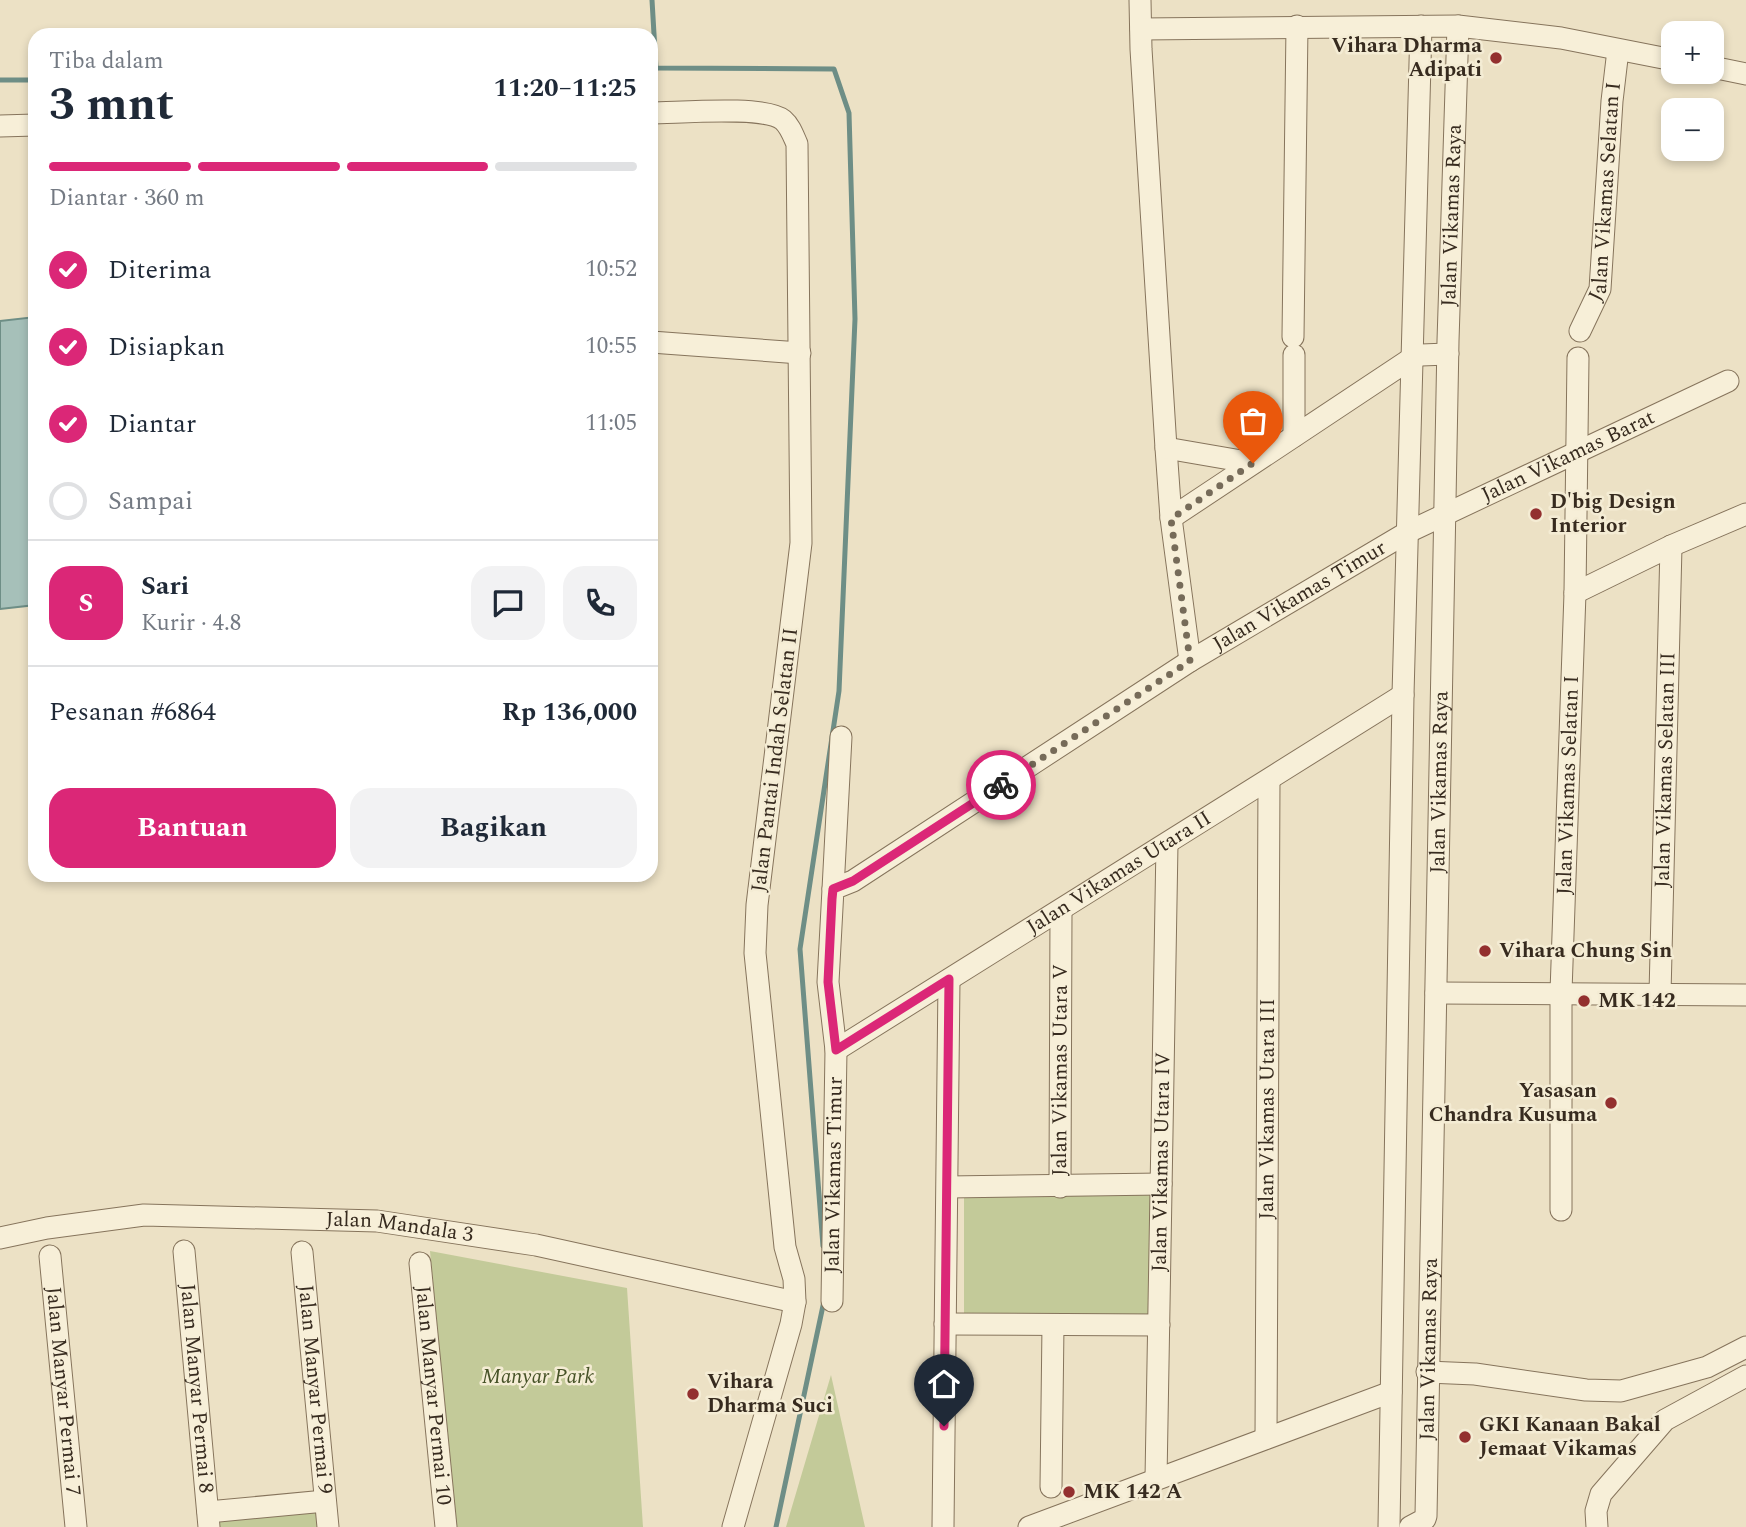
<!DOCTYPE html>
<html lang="id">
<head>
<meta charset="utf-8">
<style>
  :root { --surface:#fff; --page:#f2f2f3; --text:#1f2937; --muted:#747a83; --line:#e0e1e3; --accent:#db2777 }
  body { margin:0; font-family:Spectral,serif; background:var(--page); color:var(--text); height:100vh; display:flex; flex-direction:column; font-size:26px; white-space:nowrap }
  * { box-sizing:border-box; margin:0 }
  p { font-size:23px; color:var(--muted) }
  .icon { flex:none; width:38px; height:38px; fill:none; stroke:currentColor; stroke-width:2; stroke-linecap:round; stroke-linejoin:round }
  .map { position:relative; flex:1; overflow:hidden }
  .sheet { position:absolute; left:28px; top:28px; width:630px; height:854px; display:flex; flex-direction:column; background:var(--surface); border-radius:21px; box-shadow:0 4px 10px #0003 }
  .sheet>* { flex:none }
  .fabs { position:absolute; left:1661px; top:21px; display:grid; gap:14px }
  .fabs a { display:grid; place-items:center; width:63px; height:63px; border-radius:14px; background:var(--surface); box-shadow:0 4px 10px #0003; font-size:35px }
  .pin { position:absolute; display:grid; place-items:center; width:60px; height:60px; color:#fff; margin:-72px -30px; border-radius:50% 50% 50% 0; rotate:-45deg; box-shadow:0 0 7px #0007 }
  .pin .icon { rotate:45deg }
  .courier { position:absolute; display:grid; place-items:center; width:70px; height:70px; margin:-35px; border:5px solid #db2777; border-radius:50%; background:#fff; color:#222; box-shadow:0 2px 9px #0007 }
  .headline em { font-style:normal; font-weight:700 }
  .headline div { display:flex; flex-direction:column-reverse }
  .headline { display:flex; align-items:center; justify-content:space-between; height:119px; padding:0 21px }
  h1 { font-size:46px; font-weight:700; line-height:52px }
  .bar { display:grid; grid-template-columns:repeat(4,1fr); gap:10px 7px; align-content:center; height:84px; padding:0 21px }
  .bar i { height:9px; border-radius:5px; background:var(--line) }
  .bar .current { background:var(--accent) }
  .bar p { grid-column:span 4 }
  .line { display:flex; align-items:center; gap:18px; padding:0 21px; border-top:2px solid var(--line) }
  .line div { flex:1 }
  .round { display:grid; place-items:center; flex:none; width:74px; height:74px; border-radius:21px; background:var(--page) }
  ol { padding:0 21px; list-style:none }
  li { display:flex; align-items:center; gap:21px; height:77px }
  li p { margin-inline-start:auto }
  li .icon { padding:7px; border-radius:50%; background:var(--accent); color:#fff; stroke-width:4 }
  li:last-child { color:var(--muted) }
  li i { width:38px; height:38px; border:4px solid var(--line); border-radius:50% }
  .action { display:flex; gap:14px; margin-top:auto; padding:14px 21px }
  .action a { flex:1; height:80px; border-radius:21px; background:var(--accent); color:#fff; font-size:28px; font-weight:700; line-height:80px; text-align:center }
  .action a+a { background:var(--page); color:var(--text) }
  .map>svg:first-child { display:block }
  .green { fill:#c3ca99 }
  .water { fill:#a6c0b9; stroke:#6e8e86; stroke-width:2 }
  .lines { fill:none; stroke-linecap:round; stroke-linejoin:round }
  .stream { stroke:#6e8e86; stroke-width:5 }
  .minor-casing { stroke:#86745c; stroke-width:23 }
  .minor { stroke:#f7efd8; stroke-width:21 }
  .done { stroke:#766b59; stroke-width:7; stroke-dasharray:0 12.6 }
  .route { stroke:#db2777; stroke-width:9 }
  .poi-dot { fill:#93302f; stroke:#f4ecd4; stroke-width:2.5 }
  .labels { text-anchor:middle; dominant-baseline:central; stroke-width:5; stroke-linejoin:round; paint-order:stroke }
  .poi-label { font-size:21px; font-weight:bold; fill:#372b1f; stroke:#f4ecd4; text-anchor:start }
  .street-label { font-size:21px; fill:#372b1f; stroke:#f4ecd4 }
  .park-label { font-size:21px; font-style:italic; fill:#465227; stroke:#f4ecd4 }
</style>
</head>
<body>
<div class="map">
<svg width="1746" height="1527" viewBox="0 0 1746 1527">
  <rect width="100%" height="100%" fill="#ece1c5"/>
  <!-- green -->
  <path class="green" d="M964 1194 1157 1195V1318H964Z
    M430 1251 627 1288 643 1527H456Z
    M831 1375 865 1527H786Z
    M320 1505 322 1527H212L211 1516Z"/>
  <!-- water -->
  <path class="water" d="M35 317V605L0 609V321Z"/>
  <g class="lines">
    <!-- stream -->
    <path class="stream" d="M652 0 656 68 834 69 849 113 855 319 839 691 800 949 823 1246
      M0 80H35
      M776 1527 824 1301"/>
    <!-- minor casing -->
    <g class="minor-casing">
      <g id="minor">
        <path d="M1140 0 1141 49 1166 448 1171 518 1190 661"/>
        <path d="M1141 29 1458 26 1561 38 1673 60"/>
        <path d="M1712 67 1746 74"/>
        <path d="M651 113C678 113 764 105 783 120 790 126 793 135 797 144L801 543 757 905 755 953 785 1247 794 1279 795 1302 791 1324 733 1527"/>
        <path d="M0 126 35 125"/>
        <path id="s1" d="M1580 331 1600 289 1612 101 1618 50"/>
        <path d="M1293 337 1297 26"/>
        <path d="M651 342 800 353"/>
        <path d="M1294 355V436"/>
        <path d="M1166 448 1253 463"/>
        <path d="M1171 518 1412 358 1421 355 1448 354"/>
        <path d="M1575 593 1671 546 1746 514"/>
        <path d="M833 889 841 737"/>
        <path d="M1436 993 1746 995"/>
        <path id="s2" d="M1660 994 1671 546"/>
        <path id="s3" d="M836 1050 1403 695"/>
        <path d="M948 1187 1161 1184"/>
        <path id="s4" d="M1060 1187 1061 910"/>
        <path id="s5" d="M1561 1210V992L1575 593 1578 358"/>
        <path id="s6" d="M0 1238 47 1228 144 1215 377 1221 536 1245 795 1302"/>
        <path id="s7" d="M184 1251 209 1527"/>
        <path id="s8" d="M302 1252 328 1527"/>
        <path id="s9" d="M50 1256 76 1527"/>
        <path id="s10" d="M420 1263 446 1527"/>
        <path id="s11" d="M832 1301 836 1050 828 982 833 889 853 881 1190 661 1408 532 1728 381"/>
        <path d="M945 1324 1159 1325"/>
        <path d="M1427 1372 1475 1374 1586 1390 1621 1391 1707 1367 1746 1347"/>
        <path id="s12" d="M1266 1438 1269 780"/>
        <path id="s13" d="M1156 1479 1167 844"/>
        <path d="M1051 1487 1053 1325"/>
        <path d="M208 1512 325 1501"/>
        <path d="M943 1527 949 980"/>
        <path d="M1029 1527 1391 1392"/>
        <path d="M1389 1527 1403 695 1421 26"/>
        <path id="s14" d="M1410 1527 1425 1519 1426 1516 1448 341 1458 26"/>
        <path d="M1597 1527 1596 1511 1601 1494 1665 1420 1746 1376"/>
      </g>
    </g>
    <!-- minor -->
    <use href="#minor" class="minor"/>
  </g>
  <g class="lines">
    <!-- done -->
    <path class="done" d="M1001 785 1190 661 1171 519 1253 463"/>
    <!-- route -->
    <path class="route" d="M944 1426 949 979 836 1050 828 982 832 899 833 889 853 881 1001 785"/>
  </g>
  <!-- markers -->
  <g class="poi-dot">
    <circle cx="1496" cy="58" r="7"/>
    <circle cx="1536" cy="514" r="7"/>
    <circle cx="1485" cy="951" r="7"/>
    <circle cx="1584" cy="1001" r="7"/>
    <circle cx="1611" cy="1103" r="7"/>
    <circle cx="693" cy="1394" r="7"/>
    <circle cx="1465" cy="1437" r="7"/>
    <circle cx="1069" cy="1492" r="7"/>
  </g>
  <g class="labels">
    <!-- poi labels -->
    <g class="poi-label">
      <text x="1482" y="46" text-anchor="end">Vihara Dharma<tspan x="1482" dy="24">Adipati</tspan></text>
      <text x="1550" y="502">D'big Design<tspan x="1550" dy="24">Interior</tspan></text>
      <text x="1499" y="951">Vihara Chung Sin</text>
      <text x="1598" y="1001">MK 142</text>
      <text x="1597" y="1091" text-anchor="end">Yasasan<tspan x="1597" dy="24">Chandra Kusuma</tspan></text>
      <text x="707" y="1382">Vihara<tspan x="707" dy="24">Dharma Suci</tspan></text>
      <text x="1479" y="1425">GKI Kanaan Bakal<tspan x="1479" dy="24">Jemaat Vikamas</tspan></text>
      <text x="1083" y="1492">MK 142 A</text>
    </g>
    <!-- street labels -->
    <g class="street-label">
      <text stroke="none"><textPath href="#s1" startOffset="144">Jalan Vikamas Selatan I</textPath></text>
      <text stroke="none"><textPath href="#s14" startOffset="1321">Jalan Vikamas Raya</textPath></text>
      <text stroke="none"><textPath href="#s11" startOffset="1267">Jalan Vikamas Barat</textPath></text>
      <text stroke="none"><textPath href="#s11" startOffset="964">Jalan Vikamas Timur</textPath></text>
      <text transform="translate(775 760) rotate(-83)">Jalan Pantai Indah Selatan II</text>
      <text stroke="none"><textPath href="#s2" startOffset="224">Jalan Vikamas Selatan III</textPath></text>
      <text stroke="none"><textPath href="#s14" startOffset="754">Jalan Vikamas Raya</textPath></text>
      <text stroke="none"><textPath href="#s5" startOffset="425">Jalan Vikamas Selatan I</textPath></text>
      <text stroke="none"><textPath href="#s3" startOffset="334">Jalan Vikamas Utara II</textPath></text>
      <text stroke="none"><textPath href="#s4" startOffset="117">Jalan Vikamas Utara V</textPath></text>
      <text stroke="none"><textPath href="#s12" startOffset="329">Jalan Vikamas Utara III</textPath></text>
      <text stroke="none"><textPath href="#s13" startOffset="317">Jalan Vikamas Utara IV</textPath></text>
      <text stroke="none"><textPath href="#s11" startOffset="126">Jalan Vikamas Timur</textPath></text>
      <text stroke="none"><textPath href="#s6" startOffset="402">Jalan Mandala 3</textPath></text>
      <text stroke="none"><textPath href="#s14" startOffset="187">Jalan Vikamas Raya</textPath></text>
      <text stroke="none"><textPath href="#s7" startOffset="138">Jalan Manyar Permai 8</textPath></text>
      <text stroke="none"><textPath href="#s8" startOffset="138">Jalan Manyar Permai 9</textPath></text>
      <text stroke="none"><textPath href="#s9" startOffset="136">Jalan Manyar Permai 7</textPath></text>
      <text stroke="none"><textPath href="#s10" startOffset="133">Jalan Manyar Permai 10</textPath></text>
    </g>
    <!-- park labels -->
    <g class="park-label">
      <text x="538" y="1377">Manyar Park</text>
    </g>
  </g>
</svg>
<div class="fabs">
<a>+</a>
<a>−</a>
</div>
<div class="pin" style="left:1253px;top:463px;background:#ea580c"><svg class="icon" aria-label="bag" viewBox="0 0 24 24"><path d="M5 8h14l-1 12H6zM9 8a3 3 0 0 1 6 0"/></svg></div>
<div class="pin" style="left:944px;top:1426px;background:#1f2937"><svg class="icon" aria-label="home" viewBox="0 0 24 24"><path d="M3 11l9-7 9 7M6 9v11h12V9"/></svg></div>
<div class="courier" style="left:1001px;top:785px"><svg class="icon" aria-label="bike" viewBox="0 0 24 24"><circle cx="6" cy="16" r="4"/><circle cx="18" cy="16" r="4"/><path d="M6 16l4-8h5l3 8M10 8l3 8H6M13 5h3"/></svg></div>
<section class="sheet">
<div class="headline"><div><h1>3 mnt</h1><p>Tiba dalam</p></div><em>11:20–11:25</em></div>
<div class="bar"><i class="current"></i><i class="current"></i><i class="current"></i><i></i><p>Diantar · 360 m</p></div>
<ol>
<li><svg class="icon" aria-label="check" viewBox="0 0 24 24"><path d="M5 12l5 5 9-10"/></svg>Diterima<p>10:52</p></li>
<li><svg class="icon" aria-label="check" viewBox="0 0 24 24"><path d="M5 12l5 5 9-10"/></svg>Disiapkan<p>10:55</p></li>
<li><svg class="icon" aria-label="check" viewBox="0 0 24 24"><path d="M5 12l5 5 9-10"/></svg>Diantar<p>11:05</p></li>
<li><i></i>Sampai</li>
</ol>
<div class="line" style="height:126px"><b class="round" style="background:var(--accent);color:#fff">S</b><div><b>Sari</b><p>Kurir · 4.8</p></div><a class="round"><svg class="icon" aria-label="chat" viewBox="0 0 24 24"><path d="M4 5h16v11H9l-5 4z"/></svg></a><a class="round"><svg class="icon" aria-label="phone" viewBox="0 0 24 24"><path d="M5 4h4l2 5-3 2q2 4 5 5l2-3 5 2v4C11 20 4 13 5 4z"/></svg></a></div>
<div class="line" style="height:91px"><div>Pesanan #6864</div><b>Rp 136,000</b></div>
<div class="action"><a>Bantuan</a><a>Bagikan</a></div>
</section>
</div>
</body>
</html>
